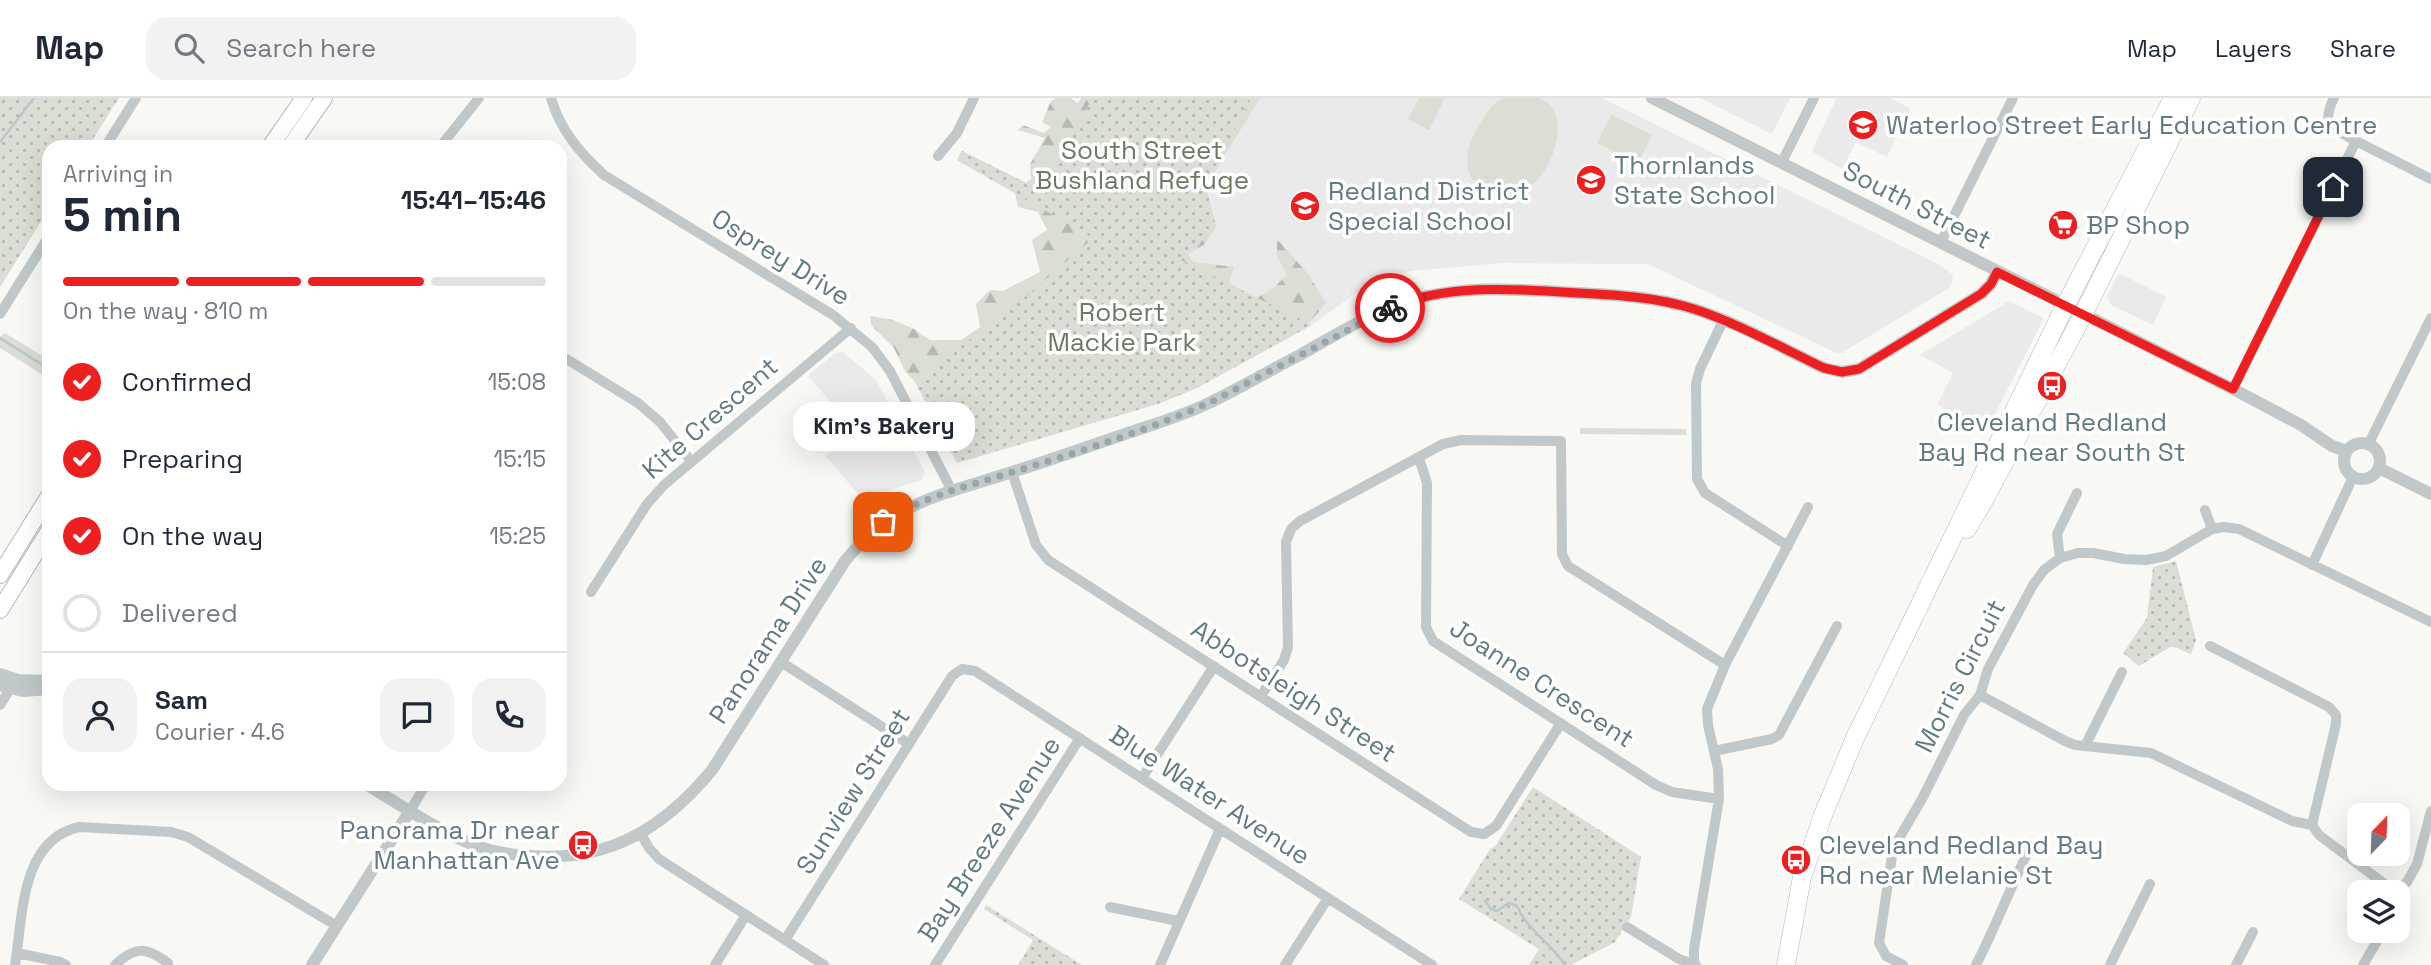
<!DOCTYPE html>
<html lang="en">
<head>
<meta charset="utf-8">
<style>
  :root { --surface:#fff; --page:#f2f2f3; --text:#1f2937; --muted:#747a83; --line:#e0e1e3; --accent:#ee1f21 }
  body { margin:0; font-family:"Space Grotesk",sans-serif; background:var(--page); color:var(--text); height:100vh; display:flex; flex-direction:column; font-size:26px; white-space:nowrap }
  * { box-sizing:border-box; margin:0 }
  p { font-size:23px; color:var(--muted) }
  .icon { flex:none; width:38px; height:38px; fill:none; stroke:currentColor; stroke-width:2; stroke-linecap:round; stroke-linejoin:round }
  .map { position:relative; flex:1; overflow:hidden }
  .details { position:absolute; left:42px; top:42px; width:525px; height:651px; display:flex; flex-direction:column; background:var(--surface); border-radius:21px; box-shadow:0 7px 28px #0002 }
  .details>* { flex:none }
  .needle { width:46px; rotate:23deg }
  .fabs { position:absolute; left:2347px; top:705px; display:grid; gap:14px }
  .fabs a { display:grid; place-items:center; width:63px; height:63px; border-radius:14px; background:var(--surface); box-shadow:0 7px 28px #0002; font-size:35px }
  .pin { position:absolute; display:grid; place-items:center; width:60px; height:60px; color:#fff; margin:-30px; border-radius:14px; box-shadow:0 4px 10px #0006 }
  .courier { position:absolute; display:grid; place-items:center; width:70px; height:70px; margin:-35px; border:5px solid #ee1f21; border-radius:50%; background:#fff; color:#222; box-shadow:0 2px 9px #0007 }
  .bubble { position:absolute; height:49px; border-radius:21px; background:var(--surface); box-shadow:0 7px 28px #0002; font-size:23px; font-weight:700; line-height:49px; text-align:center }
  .overview em { font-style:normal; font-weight:700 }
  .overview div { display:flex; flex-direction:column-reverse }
  .overview { display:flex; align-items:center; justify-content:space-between; height:119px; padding:0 21px }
  h1 { font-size:46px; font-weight:700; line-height:52px }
  .bar { display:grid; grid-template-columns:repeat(4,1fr); gap:10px 7px; align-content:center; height:84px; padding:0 21px }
  .bar i { height:9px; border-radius:5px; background:var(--line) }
  .bar .selected { background:var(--accent) }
  .bar p { grid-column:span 4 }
  .line { display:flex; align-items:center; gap:18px; padding:0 21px; border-top:2px solid var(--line) }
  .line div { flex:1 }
  .round { display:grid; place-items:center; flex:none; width:74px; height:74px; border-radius:21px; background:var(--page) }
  ol { padding:0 21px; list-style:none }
  li { display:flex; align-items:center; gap:21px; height:77px }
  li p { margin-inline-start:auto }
  li .icon { padding:7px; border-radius:50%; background:var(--accent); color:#fff; stroke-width:4 }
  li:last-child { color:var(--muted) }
  li i { width:38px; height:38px; border:4px solid var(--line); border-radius:50% }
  header { display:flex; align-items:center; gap:42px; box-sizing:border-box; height:98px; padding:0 35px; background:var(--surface); border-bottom:2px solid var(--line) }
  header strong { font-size:33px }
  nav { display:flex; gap:38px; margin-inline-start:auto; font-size:24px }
  .search { width:490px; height:63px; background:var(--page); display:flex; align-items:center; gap:18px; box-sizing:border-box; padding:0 24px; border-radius:21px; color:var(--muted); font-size:26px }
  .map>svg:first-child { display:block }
  .built { fill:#e9eae9 }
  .grass { fill:#daded4 }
  .forest { fill:url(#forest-firs) }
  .park { fill:url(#park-dots) }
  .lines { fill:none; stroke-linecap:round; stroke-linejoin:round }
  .stream { stroke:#b7c9ca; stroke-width:2.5 }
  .primary-casing { stroke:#b2babc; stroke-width:18 }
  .trunk-casing { stroke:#b2b9bb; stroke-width:19 }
  .minor { stroke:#c1c8ca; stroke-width:10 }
  .tertiary { stroke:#c1c8ca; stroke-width:12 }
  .primary { stroke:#fff; stroke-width:16 }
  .trunk { stroke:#fff; stroke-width:18 }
  .done { stroke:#96a7aa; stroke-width:7; stroke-dasharray:0 12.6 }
  .route { stroke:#ee1f21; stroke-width:9 }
  .labels { text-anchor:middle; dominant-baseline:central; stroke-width:7; stroke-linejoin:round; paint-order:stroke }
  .poi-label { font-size:26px; fill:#617b82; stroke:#fff; text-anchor:start }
  .park-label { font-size:26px; fill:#6b7a61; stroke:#fff }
  .street-label { font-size:26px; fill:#617b82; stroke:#fff }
</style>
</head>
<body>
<header>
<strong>Map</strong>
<div class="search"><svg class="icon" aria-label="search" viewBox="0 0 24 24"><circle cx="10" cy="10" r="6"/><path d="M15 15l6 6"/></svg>Search here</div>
<nav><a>Map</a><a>Layers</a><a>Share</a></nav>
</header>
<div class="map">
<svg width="2431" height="867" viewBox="0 0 2431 867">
  <defs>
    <pattern id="forest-firs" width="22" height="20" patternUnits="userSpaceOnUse" patternTransform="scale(1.75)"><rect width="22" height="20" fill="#daded4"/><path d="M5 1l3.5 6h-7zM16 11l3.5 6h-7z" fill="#b4b9b1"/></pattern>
    <pattern id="park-dots" width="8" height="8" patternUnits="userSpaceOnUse" patternTransform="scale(1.75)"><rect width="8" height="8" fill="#daded4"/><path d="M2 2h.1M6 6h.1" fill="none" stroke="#b4b9b1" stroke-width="1.8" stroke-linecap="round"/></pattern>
  </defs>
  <rect width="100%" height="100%" fill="#f8f8f5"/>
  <!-- built -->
  <path class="built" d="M1251 0H1602L1940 167 1952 176 1953 183 1949 190 1843 254 1837 255 1648 166 1502 165 1410 173 1356 195 1312 227 1181 162 1206 88Z
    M1700 0H1790L1772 36Z
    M1837 0H1890L1910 10 1887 59 1856 44 1842 71 1813 54V50Z
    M2119 175 2166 199 2153 227 2111 207 2107 199Z
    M2009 203 2044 220 1987 332 1937 307 1953 275 1920 257Z
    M843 254 876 282 925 374 922 382 862 401 825 357 863 341 808 278 835 255Z"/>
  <!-- grass -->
  <path class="grass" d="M1419 0H1445L1429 32 1408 21Z
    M1502 0C1513 0 1529 0 1539 0 1586 16 1536 129 1482 91 1457 72 1468 45 1481 24 1487 14 1492 6 1502 0Z
    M1611 17 1652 37 1638 65 1597 45Z
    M5 235 49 262V281L0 250V239Z
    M1580 330 1686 331V337L1580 336Z"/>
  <!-- forest -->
  <path class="forest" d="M1056 0H1071L1077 5 1082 0H1260L1206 88 1216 129 1205 146 1188 156 1194 164 1234 169 1229 184 1254 202 1275 189 1287 176 1277 159V141L1308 176 1326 205 1311 223 957 365 915 284 905 273 894 250 871 227 870 218 893 222 914 231 930 242H961L980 229 976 206 990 192 1003 193 1040 174 1032 142 1047 132 1038 114 1018 109 1015 95 957 62 962 53 1026 85 1031 81 1030 66 1045 40 1018 32 1023 27 1044 35 1051 29 1042 24 1051 3Z"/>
  <!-- park -->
  <path class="park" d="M0 0H119L88 49H49V111L0 189Z
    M1092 0H1251L1206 88 1216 129 1181 162 1312 227 1197 290 1158 306 957 365 915 284 1035 191 1093 140 957 62 962 53 1045 94Z
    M2176 463 2196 542 2191 556 2172 548 2139 568 2123 555 2147 520 2153 469Z
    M1533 689 1641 759 1631 819 1615 844 1571 867H1529L1539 851 1459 801 1490 751 1496 747Z
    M986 807 1082 867H1018L1033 842 984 811Z"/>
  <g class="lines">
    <!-- stream -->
    <path class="stream" d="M0 44 34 0
      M0 240 49 271
      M1485 803 1491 811 1497 813 1509 805 1517 808C1527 832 1551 845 1565 867"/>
    <!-- primary casing -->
    <g class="primary-casing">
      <path id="primary" d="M270 49 304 0
        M290 49 324 0
        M0 477 49 398
        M0 512 49 433"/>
    </g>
    <!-- trunk casing -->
    <g class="trunk-casing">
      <path id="trunk" d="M1967 431 1982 406 2083 217 2191 0
        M1786 867 1802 779 1823 717 1855 640 2065 208 2173 0"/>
    </g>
    <!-- minor -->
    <path class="minor" d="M551 0C560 32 580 55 604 77L833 217 872 249 890 273 951 391
      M2356 43 2431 81
      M105 49 136 0
      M440 49 479 0
      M938 58 957 35 974 0
      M1782 64 1814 0
      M1941 144 2013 0
      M0 216 49 138
      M1723 223 1700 271 1696 286 1697 381 1705 395 1788 448
      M560 257 638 305 660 324 691 363
      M2233 291 2356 43C2333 31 2320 27 2334 0
      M2369 345 2431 220
      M1419 360 1427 385 1426 529 1433 543 1656 687 1672 694 1719 701
      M1012 374 1036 447 1048 462 1471 734 1484 736 1496 728 1561 625
      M2205 412 2212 431
      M2060 460 2057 436 2077 395
      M2312 467 2353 379
      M591 494 647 406 664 387 851 230
      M2210 548 2329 609 2336 617V626L2312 727
      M781 564 909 646
      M1725 567 1808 409
      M1980 597 2065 643 2075 647 2151 655 2292 723 2312 727 2319 737 2394 793
      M1261 598 1284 562 1288 549 1286 444 1291 431 1300 423 1443 346 1461 342 1561 343 1562 456 1568 468 1725 567 1707 611 1708 627 1718 671 1719 701 1694 851V865
      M0 607 10 591
      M2085 648 2122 574
      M1714 653 1772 641 1779 637 1837 528
      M1142 680 1214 568
      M410 713 426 686
      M641 736 649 750 659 761 824 867
      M2395 794 2407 784 2417 766 2431 713
      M1110 809 1178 823
      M1627 829 1679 861 1696 867
      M785 842 952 578 962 571 975 573 1432 867
      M17 855 60 864 66 867
      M15 867C23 819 20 742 79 729L171 734 188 739 337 828
      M115 867C135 848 146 849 168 865
      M715 867 746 817
      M935 867 1080 640
      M1160 867 1220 731
      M1285 867 1328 800
      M1903 867 1886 858 1879 845 1892 758 1898 742 1922 701 1964 617 1980 597 1988 571 2033 487 2044 472 2060 460 2078 455H2093L2124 461 2146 462 2166 458 2212 431 2224 429 2239 431 2431 524
      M1976 867C1995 830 2009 793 2027 756
      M2110 867 2150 786
      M2236 867 2253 834
      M2363 867 2383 833"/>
    <!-- tertiary -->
    <path class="tertiary" d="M1652 0 2233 291 2301 327 2332 348 2346 353
      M2344 363a18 18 0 1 1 36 0a18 18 0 1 1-36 0Z
      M2379 370 2431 396
      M0 576 18 582 49 583
      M0 587 23 593 49 591
      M366 686C399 706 432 729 469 745 488 753 510 757 531 758 609 764 664 730 712 672L845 463C894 402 946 396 1015 373 1054 361 1092 347 1131 334 1158 325 1185 317 1211 304 1241 290 1270 272 1300 257 1332 239 1364 219 1399 206 1455 186 1520 191 1578 195 1617 197 1656 199 1694 211 1736 224 1784 251 1824 270L1842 274 1859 271 1981 196 1991 186 1997 174
      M312 867 410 713"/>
    <!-- primary -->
    <use href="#primary" class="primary"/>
    <!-- trunk -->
    <use href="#trunk" class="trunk"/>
  </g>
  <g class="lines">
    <!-- done -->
    <path class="done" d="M883 424C927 397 965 389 1013 374 1079 354 1148 332 1211 304L1390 210"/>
    <!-- route -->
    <path class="route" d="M1390 210C1447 185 1517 191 1578 195 1617 197 1656 199 1694 211 1735 224 1784 251 1824 270L1842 274 1859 271 1981 196 1991 186 1997 174 2233 291 2333 89"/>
  </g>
  <!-- icons -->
  <defs>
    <g id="school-disc" transform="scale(1.575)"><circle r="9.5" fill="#ee1f21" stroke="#fff"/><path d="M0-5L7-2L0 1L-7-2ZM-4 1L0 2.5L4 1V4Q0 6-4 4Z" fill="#fff"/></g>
    <g id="supermarket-disc" transform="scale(1.575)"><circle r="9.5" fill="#ee1f21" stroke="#fff"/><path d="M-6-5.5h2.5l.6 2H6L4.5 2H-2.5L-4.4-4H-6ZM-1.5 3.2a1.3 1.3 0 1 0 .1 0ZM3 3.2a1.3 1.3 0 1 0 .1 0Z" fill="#fff"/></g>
    <g id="bus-disc" transform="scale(1.575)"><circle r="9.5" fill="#ee1f21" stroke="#fff"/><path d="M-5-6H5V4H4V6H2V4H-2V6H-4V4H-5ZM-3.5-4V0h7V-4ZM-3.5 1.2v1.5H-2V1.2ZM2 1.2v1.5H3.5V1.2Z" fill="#fff"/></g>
  </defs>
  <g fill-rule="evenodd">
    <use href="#school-disc" x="1863" y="27"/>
    <use href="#school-disc" x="1591" y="82"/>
    <use href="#school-disc" x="1305" y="108"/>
    <use href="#supermarket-disc" x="2063" y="127"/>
    <use href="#bus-disc" x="2052" y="288"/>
    <use href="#bus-disc" x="583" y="747"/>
    <use href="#bus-disc" x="1796" y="762"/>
  </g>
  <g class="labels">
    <!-- poi labels -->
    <g class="poi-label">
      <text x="1886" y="27">Waterloo Street Early Education Centre</text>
      <text x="1614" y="67">Thornlands<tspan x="1614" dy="30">State School</tspan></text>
      <text x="1328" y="93">Redland District<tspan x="1328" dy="30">Special School</tspan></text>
      <text x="2086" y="127">BP Shop</text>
      <text x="2052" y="324" text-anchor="middle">Cleveland Redland<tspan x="2052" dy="30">Bay Rd near South St</tspan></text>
      <text x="560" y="732" text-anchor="end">Panorama Dr near<tspan x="560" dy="30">Manhattan Ave</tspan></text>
      <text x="1819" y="747">Cleveland Redland Bay<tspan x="1819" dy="30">Rd near Melanie St</tspan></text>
    </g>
    <!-- park labels -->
    <g class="park-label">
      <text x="1142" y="52">South Street<tspan x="1142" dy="30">Bushland Refuge</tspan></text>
      <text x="1122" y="214">Robert<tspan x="1122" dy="30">Mackie Park</tspan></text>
    </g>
    <!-- street labels -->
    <g class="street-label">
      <text transform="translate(1917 107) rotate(27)">South Street</text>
      <text transform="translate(781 159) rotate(32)">Osprey Drive</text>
      <text transform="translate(710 320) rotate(-41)">Kite Crescent</text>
      <text transform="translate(768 542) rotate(-57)">Panorama Drive</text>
      <text transform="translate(1960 578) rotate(-63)">Morris Circuit</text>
      <text transform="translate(1542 585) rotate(33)">Joanne Crescent</text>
      <text transform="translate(1294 593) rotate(33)">Abbotsleigh Street</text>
      <text transform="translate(853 693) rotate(-58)">Sunview Street</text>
      <text transform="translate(1210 697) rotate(33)">Blue Water Avenue</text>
      <text transform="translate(989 741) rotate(-57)">Bay Breeze Avenue</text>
    </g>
  </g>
</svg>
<div class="fabs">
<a><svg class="needle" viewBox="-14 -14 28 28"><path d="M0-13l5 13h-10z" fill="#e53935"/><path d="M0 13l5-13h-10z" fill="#747a83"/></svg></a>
<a><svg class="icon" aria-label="layers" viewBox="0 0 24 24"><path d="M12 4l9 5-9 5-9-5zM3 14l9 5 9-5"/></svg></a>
</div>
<div class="pin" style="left:883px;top:424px;background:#ea580c"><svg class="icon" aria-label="bag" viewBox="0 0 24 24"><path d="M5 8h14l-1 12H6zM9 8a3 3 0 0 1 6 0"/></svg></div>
<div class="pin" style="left:2333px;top:89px;background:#1f2937"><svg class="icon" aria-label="home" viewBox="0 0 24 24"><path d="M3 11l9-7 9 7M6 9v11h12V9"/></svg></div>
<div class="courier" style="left:1390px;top:210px"><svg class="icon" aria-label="bike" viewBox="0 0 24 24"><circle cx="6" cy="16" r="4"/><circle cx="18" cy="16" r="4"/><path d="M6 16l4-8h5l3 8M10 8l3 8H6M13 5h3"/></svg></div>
<div class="bubble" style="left:793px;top:304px;width:182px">Kim's Bakery</div>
<section class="details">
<div class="overview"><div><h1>5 min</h1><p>Arriving in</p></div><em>15:41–15:46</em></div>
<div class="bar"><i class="selected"></i><i class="selected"></i><i class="selected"></i><i></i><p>On the way · 810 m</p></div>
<ol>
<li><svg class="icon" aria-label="check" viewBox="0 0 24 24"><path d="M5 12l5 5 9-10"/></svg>Confirmed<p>15:08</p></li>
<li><svg class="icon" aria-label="check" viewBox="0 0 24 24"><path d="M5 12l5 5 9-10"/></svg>Preparing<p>15:15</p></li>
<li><svg class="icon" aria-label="check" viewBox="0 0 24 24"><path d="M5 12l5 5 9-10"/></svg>On the way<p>15:25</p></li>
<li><i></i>Delivered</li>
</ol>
<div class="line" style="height:126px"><a class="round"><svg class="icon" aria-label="person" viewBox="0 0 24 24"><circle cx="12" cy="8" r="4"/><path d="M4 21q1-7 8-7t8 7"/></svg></a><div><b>Sam</b><p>Courier · 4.6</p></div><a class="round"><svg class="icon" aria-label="chat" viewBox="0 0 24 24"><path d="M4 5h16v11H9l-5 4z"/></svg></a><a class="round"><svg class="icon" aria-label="phone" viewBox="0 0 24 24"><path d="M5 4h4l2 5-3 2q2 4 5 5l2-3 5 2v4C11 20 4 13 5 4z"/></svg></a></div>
</section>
</div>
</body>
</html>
